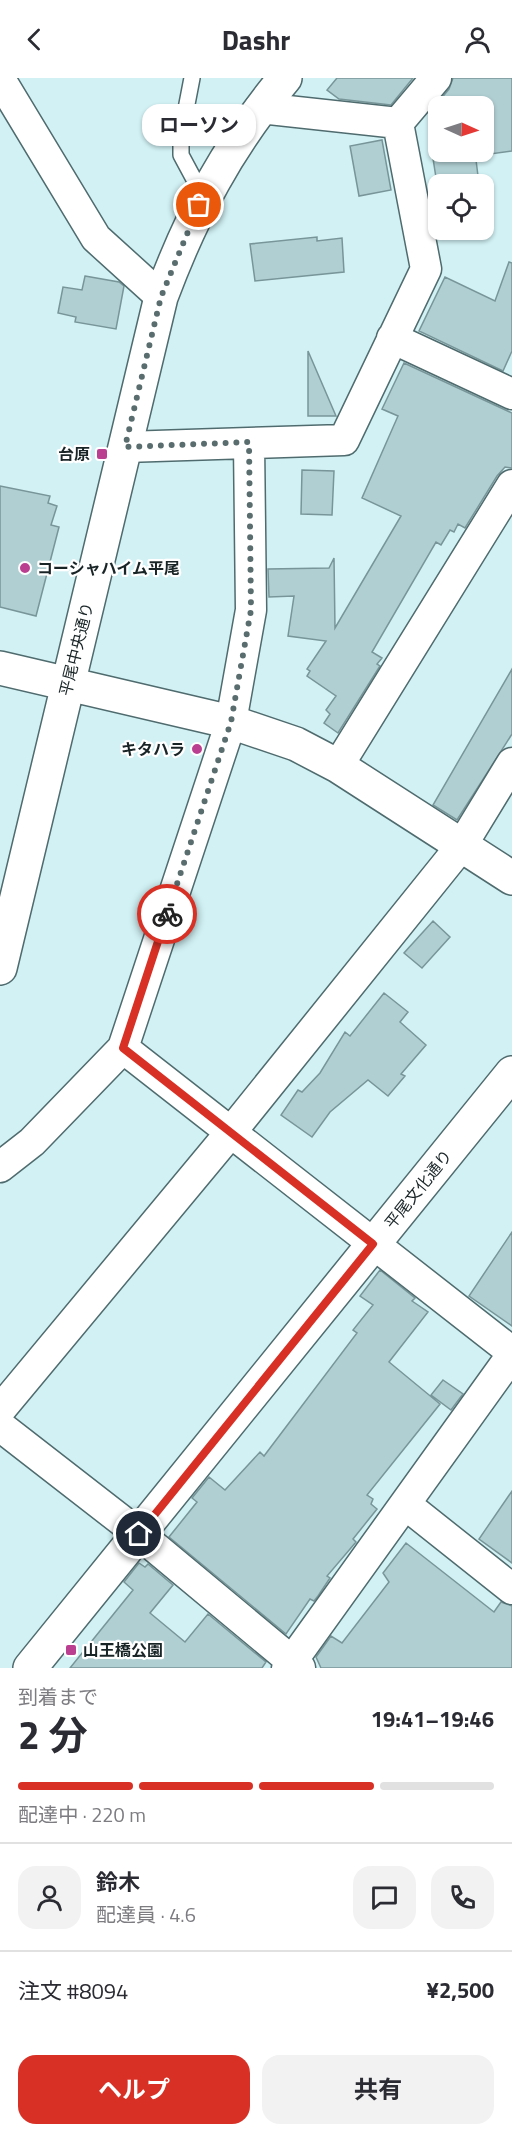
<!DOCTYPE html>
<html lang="ja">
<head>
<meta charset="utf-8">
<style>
  :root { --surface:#fff; --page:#f2f2f3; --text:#2b2b33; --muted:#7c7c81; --line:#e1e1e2; --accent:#d93025 }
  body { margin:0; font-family:"Titillium Web","Noto Sans JP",sans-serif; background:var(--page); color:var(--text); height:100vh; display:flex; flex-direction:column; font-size:22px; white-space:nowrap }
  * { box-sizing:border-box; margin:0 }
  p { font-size:20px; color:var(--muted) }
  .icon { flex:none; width:33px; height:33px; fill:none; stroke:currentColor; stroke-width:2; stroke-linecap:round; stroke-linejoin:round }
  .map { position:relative; height:1590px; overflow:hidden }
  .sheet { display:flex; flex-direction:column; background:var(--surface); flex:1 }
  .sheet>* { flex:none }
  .needle { width:39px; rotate:93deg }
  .tools { position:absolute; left:428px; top:18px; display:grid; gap:12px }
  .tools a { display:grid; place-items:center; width:66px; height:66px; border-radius:12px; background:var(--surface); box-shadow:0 2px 4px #0004; font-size:30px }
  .pin { position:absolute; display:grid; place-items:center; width:51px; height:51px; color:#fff; margin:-26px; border:3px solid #fff; border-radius:50%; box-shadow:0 2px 6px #0007 }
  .courier { position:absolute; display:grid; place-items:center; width:60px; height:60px; margin:-30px; border:4px solid #d93025; border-radius:50%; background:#fff; color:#222; box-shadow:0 2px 8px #0007 }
  .bubble { position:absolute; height:42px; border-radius:18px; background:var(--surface); box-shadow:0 2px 4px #0004; font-size:20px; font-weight:700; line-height:42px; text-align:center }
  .overview em { font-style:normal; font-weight:700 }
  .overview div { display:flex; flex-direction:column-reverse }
  .overview { display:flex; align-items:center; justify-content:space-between; height:102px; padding:0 18px }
  h1 { font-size:39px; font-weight:700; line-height:45px }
  .bar { display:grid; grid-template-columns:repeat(4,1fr); gap:9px 6px; align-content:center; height:72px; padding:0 18px }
  .bar i { height:8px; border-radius:4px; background:var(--line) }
  .bar .current { background:var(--accent) }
  .bar p { grid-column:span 4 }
  .line { display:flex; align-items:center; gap:15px; padding:0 18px; border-top:2px solid var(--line) }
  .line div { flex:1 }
  .round { display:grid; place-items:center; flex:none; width:63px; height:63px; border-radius:18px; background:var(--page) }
  .primary-button { display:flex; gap:12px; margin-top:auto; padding:12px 18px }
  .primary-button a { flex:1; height:69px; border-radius:18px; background:var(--accent); color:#fff; font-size:24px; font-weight:700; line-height:69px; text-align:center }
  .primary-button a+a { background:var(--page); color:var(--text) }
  header { display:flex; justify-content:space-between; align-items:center; height:78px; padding:0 18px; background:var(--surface); font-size:27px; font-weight:700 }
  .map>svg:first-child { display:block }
  .building { fill:#b0cfd3; stroke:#789699; stroke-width:1.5 }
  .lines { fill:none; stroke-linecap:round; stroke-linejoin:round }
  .lane-casing { stroke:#4f6b6e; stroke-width:18 }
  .street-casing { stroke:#4f6b6e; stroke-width:33 }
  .secondary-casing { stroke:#4f6b6e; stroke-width:36 }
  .lane { stroke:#fff; stroke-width:15 }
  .street { stroke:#fff; stroke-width:30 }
  .secondary { stroke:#fff; stroke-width:33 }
  .done { stroke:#596c6e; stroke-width:6; stroke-dasharray:0 10.8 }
  .route { stroke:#d93025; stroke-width:8 }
  .poi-dot { fill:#ba3f91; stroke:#fff; stroke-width:2 }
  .labels { text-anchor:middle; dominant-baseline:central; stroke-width:4.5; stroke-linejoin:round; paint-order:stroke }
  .poi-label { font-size:16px; font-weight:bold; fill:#192426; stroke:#fff; text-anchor:end }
  .street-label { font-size:16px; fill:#192426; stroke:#fff }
</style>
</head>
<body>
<header><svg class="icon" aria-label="back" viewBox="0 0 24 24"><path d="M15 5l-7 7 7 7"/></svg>Dashr<svg class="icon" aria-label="person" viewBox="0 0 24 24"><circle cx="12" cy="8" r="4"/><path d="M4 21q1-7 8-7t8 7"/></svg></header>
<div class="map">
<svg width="512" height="1590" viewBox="0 0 512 1590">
  <rect width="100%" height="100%" fill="#d1f1f4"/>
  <!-- building -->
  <path class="building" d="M337 0H413L391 27 339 21 327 12Z
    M453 0H512V73L483 77V28H435L449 11Z
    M382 62 391 112 359 118 350 68Z
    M432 74H475L479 106H437Z
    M317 159V163L342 160 344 194 255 203 250 166Z
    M509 184 512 185V273L503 293 419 253 445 199 495 223Z
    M85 198 119 204 124 208 116 251 75 244 76 239 58 235 63 209 82 212Z
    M308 273 336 338H308Z
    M404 285 512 335V390L505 389 497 398 465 450 458 446 454 454 450 452 441 467 436 464 372 574 382 580 377 586 380 588 338 655 324 645 330 636 326 632 336 618 307 598 310 593 307 591 326 563 288 558 294 518 269 519 268 491 329 490 334 480 335 550 401 438 362 420 398 338 382 331Z
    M302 392 334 393 332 437 301 436Z
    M0 408 50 418 48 425 57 428 51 447 59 449 36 538 0 529Z
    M512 591V656L457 742 433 727Z
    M433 843 450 859 422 890 404 875Z
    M384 915 408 934 400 944 426 967 401 996 405 998 388 1018 368 1002 330 1034 312 1059 281 1037 298 1012 302 1014 320 995 345 954 350 958Z
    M512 1154V1248L469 1218Z
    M380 1192 415 1220 412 1223 428 1234 389 1284 440 1326 367 1417 373 1421 371 1426 377 1431 353 1461 356 1464 327 1498 330 1500 318 1518 314 1523 310 1521 286 1556 169 1459 197 1424 192 1420 209 1399 225 1412 260 1374 264 1378 357 1255 353 1252 373 1227 360 1218Z
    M443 1302 463 1316 451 1332 431 1317Z
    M512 1413V1485L479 1461Z
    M406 1465 494 1534 501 1524 512 1528V1590H321L316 1579 331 1558 342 1565 389 1504 383 1495Z
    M139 1485 145 1489 148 1486 173 1507 150 1535 185 1564 208 1536 266 1584 262 1590H70L133 1512 124 1504Z"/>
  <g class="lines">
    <!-- lane casing -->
    <g class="lane-casing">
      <path id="lane" d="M192 0 181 57V77L203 118"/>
    </g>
    <!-- street casing -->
    <g class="street-casing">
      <path id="street" d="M0 1 96 160 161 219
        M260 30 398 45
        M392 260 512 316
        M125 369 344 362 426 191 398 45 436 0
        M338 688 512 407
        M123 970 512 1274
        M0 1089 32 1064 123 970 231 644 251 532 249 365
        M0 1332 231 1054 462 767 512 685
        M0 1348 139 1456 300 1590
        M405 1426 512 1511
        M287 1590 512 1277"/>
    </g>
    <!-- secondary casing -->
    <g class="secondary-casing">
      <path id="secondary" d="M0 590 231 644 296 666 338 688 512 800
        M0 890 161 219C192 136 228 68 285 0
        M30 1590 512 995"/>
    </g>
    <!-- lane -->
    <use href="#lane" class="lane"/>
    <!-- street -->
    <use href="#street" class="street"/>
    <!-- secondary -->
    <use href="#secondary" class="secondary"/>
  </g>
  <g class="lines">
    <!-- done -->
    <path class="done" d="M167 836 231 644 251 532 249 364 125 369 161 219 199 127"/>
    <!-- route -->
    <path class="route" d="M139 1456 373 1166 123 970 167 836"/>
  </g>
  <!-- markers -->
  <g class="poi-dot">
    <rect x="96" y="370" width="12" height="12" rx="3"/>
    <circle cx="25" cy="490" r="6"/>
    <circle cx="197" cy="671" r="6"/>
    <rect x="65" y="1566" width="12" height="12" rx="3"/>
  </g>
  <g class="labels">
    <!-- poi labels -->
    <g class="poi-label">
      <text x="90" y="376">台原</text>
      <text x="37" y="490" text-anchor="start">コーシャハイム平尾</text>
      <text x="185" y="671">キタハラ</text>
      <text x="83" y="1572" text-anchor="start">山王橋公園</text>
    </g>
    <!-- street labels -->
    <g class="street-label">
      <text transform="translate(76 571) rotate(-76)">平尾中央通り</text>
      <text transform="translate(418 1111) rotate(-51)">平尾文化通り</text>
    </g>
  </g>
</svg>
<div class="tools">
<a><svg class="needle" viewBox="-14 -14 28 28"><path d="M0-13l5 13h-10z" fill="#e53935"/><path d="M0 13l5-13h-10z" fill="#7c7c81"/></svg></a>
<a><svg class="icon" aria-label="locate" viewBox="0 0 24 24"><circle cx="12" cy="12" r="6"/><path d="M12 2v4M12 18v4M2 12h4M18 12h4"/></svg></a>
</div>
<div class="pin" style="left:199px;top:127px;background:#ea580c"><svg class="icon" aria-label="bag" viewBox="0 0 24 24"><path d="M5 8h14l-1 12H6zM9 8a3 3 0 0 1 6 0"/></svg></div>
<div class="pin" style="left:139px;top:1456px;background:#1f2937"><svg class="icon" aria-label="home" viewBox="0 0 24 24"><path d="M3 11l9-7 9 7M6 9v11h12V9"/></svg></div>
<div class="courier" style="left:167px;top:836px"><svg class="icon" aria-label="bike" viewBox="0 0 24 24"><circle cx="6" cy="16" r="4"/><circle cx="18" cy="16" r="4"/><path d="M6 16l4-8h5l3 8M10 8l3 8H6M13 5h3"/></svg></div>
<div class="bubble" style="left:142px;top:26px;width:114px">ローソン</div>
</div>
<section class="sheet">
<div class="overview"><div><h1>2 分</h1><p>到着まで</p></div><em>19:41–19:46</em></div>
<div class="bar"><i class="current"></i><i class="current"></i><i class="current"></i><i></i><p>配達中 · 220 m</p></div>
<div class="line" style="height:108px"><a class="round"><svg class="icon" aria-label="person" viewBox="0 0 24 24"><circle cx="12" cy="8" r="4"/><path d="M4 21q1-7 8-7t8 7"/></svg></a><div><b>鈴木</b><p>配達員 · 4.6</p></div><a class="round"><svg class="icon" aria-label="chat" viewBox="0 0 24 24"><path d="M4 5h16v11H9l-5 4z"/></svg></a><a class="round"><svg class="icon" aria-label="phone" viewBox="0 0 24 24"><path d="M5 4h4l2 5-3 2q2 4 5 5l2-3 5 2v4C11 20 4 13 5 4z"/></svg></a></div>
<div class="line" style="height:78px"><div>注文 #8094</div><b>¥2,500</b></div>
<div class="primary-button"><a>ヘルプ</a><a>共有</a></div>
</section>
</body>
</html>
